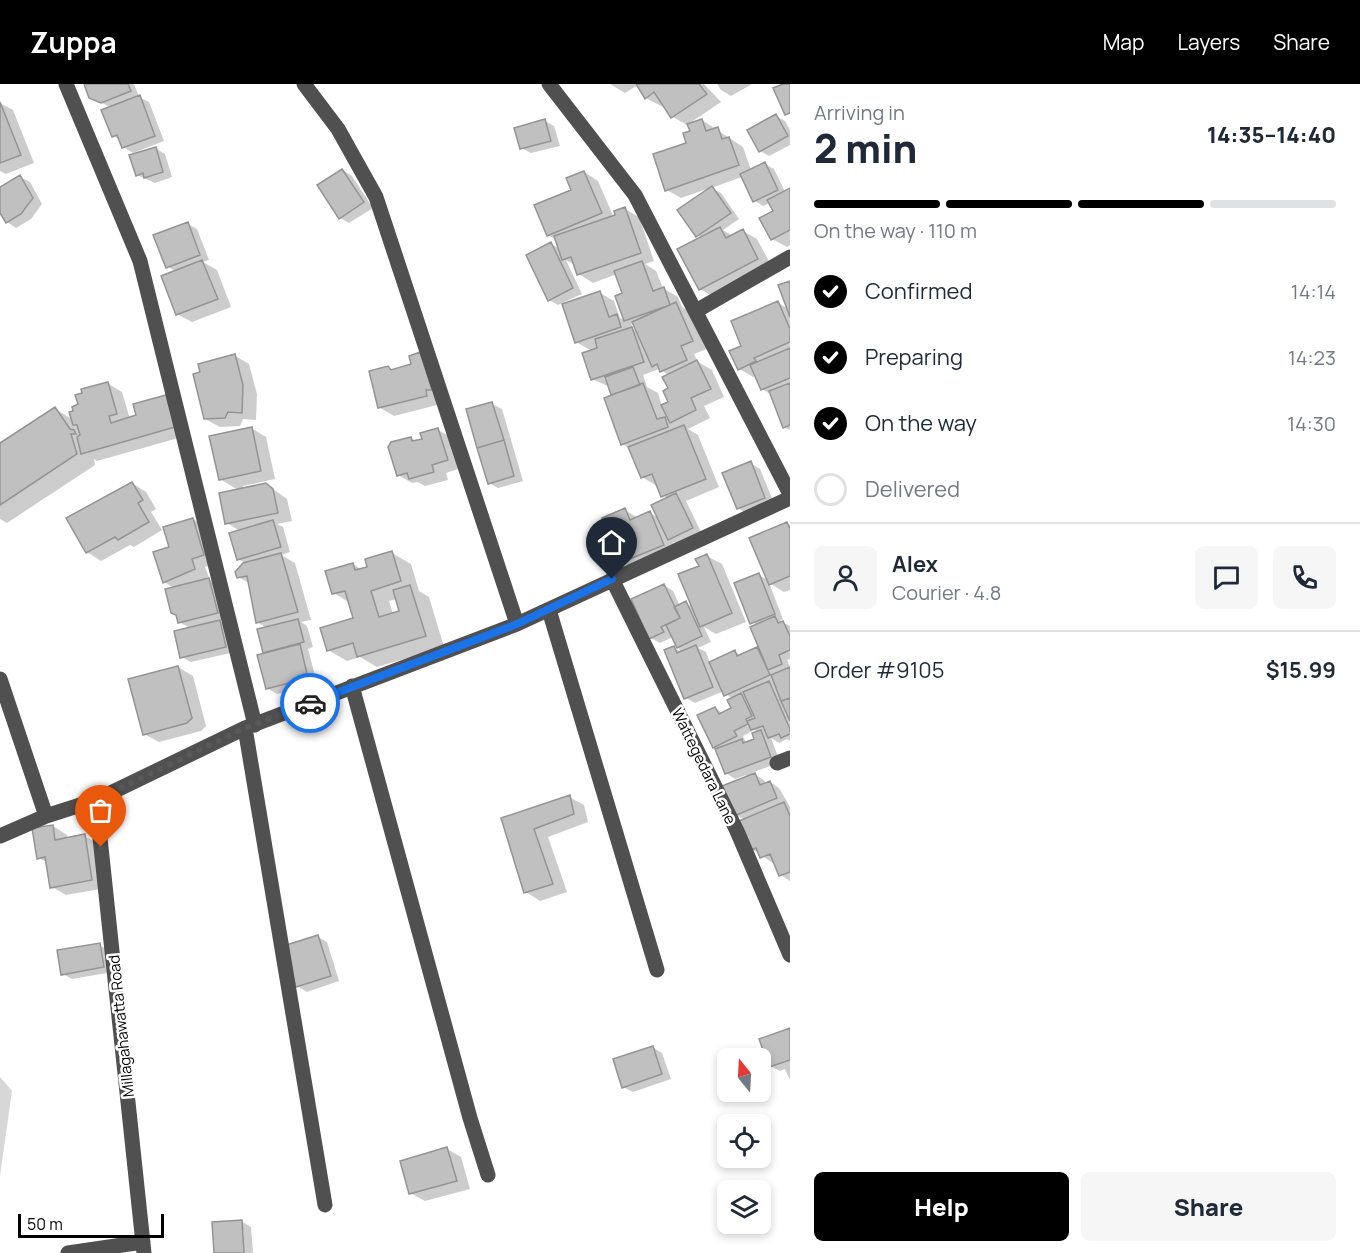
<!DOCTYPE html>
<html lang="en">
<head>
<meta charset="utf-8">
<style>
  :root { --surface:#fff; --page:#f6f6f7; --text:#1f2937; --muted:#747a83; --line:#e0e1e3; --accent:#000 }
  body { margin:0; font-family:Manrope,sans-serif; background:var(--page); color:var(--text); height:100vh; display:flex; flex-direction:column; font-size:22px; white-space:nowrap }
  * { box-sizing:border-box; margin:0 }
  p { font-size:20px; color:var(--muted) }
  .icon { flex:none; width:33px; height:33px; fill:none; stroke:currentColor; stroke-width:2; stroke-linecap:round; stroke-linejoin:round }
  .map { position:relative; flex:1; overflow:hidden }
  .details { display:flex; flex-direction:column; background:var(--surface); width:570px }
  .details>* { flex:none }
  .needle { width:39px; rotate:342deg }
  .controls { position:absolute; left:717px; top:964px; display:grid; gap:12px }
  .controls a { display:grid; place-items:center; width:54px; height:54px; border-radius:9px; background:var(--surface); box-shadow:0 3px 9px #0003; font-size:30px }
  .scale { position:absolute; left:18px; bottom:15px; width:146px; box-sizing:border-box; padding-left:6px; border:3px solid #000; border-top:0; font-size:16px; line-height:21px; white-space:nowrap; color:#000; -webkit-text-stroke:4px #fff; paint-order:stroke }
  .pin { position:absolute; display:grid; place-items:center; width:51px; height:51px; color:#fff; margin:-62px -26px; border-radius:50% 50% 50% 0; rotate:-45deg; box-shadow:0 0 6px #0007 }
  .pin .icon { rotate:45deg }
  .courier { position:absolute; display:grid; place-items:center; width:60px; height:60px; margin:-30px; border:4px solid #1a73e8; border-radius:50%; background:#fff; color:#222; box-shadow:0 2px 8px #0007 }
  .summary em { font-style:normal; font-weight:800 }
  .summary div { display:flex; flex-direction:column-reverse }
  .summary { display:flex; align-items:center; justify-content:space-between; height:102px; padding:0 24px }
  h1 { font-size:39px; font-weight:800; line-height:45px }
  .bar { display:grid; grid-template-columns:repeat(4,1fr); gap:9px 6px; align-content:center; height:72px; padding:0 24px }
  .bar i { height:8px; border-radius:4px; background:var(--line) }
  .bar .on { background:var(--accent) }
  .bar p { grid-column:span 4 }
  .line { display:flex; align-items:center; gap:15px; padding:0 24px; border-top:2px solid var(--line) }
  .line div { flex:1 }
  .round { display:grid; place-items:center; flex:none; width:63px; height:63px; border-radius:9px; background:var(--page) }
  ol { padding:0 24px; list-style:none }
  li { display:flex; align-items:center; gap:18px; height:66px }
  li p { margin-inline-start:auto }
  li .icon { padding:6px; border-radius:50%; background:var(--accent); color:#fff; stroke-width:4 }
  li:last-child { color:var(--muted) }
  li i { width:33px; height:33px; border:3px solid var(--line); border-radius:50% }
  .primary-button { display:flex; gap:12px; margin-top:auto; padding:12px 24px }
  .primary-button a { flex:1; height:69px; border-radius:9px; background:var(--accent); color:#fff; font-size:24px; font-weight:800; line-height:69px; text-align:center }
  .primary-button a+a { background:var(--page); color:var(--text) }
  header { display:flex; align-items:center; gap:36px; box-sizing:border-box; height:84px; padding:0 30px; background:var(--accent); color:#fff }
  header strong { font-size:28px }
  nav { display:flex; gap:33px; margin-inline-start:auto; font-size:21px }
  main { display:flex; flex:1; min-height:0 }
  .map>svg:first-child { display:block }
  .green { fill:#d7d7d7 }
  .shadow { fill:#0003; fill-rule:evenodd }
  .building { fill:#c0c0c0; stroke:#949494; stroke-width:1.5 }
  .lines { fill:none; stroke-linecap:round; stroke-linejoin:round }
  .minor { stroke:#505050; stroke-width:15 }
  .done { stroke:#595959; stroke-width:6; stroke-dasharray:0 10.8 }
  .route { stroke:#1a73e8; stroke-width:8 }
  .labels { text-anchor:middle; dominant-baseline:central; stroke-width:5; stroke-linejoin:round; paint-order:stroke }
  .street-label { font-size:15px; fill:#000; stroke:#fff }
</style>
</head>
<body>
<header>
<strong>Zuppa</strong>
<nav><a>Map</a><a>Layers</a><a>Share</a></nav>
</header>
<main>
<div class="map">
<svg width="790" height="1169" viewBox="0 0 790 1169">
  <rect width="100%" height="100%" fill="#fff"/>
  <!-- green -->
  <path class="green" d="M0 993 12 1007 0 1092Z"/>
  <!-- shadow -->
  <path class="shadow" d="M85 0H134L139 13 149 18 164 57 133 69 123 63 121 56 113 52 112 24 90 13Z
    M610 0H704L721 18 687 41 673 33 664 20 661 22 646 14 638 1 625 9Z
    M717 0H752L731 12 721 6Z
    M0 19 13 26 34 79 6 90 0 87Z
    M776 32 785 37 790 46V61L769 72 760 67Z
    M702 36 743 63 751 86 765 80 774 85 785 108 790 106V161L787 163 772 155 775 128 770 119 763 122 754 116 742 93 711 104 721 109 739 135 723 146 733 152 743 147 757 155 772 183 714 213 700 205 701 154 679 127 710 104 681 114 667 106 692 48Z
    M545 37 554 42 560 62 531 69 521 64Z
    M155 64 165 70 172 93 155 99 137 91Z
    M343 86 352 92 373 124 349 139 340 134Z
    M584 88 598 97 614 134 625 125 639 133 654 177 645 180 656 187 663 204 678 213 682 223 690 228 707 265 694 270 698 278 712 286 724 313 704 322 710 334 688 345 698 351 719 403 686 417 702 450 678 461 673 458 678 469 636 487 622 478 604 435 625 426 638 434 650 429 659 434 667 415 657 402 642 393 630 365 623 360 616 311 610 303 592 295V267L576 258 600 209 614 217 620 234 626 237 617 213 624 210 617 190 593 199 579 190 575 181 566 176 582 210 558 221 549 216 551 160 560 165 557 156 548 151ZM631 239 634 241 638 248 633 245ZM659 285 669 291V318L662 322 658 309 647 303 643 291Z
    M20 93 30 98 42 120 31 135 16 144 7 138 0 126V104Z
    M188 140 197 145 209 176 203 178 217 186 231 223 192 238 177 230 176 188 167 182Z
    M790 199V346L784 343 772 311 762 305 756 291 753 293 738 284 743 263 778 219 789 225Z
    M420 270 441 320 394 332 379 323 387 284 394 287 413 281Z
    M234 271 249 280 257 310 256 336 243 335 240 342 220 343 205 335Z
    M107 299 122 308 130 335 138 332 135 321 189 351 97 377 94 375 95 381 7 439 0 435V361L55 325 72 335Z
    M492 320 502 325 523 397 498 404 489 399Z
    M251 344 266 353 275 395 243 402 244 405 266 400 287 415 292 437 277 440 283 443 290 468 281 471 295 479 311 536 301 538 307 542 313 563 308 565 317 599 277 610 267 604 264 570 259 546 267 544 257 538 251 500 238 493 245 479 238 475 240 447 227 439 238 406 220 395Z
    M438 346 453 354 461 384 446 389 448 396 425 402 417 398 412 399 398 391 411 354 417 358 424 356Z
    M750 379 760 385 774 419 747 430 738 424Z
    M132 399 146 408 156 425 151 428 162 446 134 463 130 461 101 477 87 468Z
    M193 435 207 444 218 479 205 483 209 493 206 494 218 501 226 534 218 536 229 543 235 568 191 578 182 573 190 544 179 538 174 504 164 498 171 464Z
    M787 440 790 441V506L784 508 769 499 783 535 780 537 790 542V575L787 576 790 583V657L787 655 779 659 771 654 780 678 752 689 764 696 766 700 770 698 779 704 790 723V797L781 791 777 782 752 765 745 736 736 731 747 693 746 691 735 695 726 689 714 663 715 624 724 630 733 625 732 615 724 607 695 619 686 614 674 564 680 567 673 553 660 559 651 554 664 501 673 507 680 522 686 519 694 524 701 483 707 472 722 480 746 538 716 550 704 543 711 558 698 564 706 568 710 579 735 568 741 571 757 564 762 567 757 541 752 538 759 491 768 496ZM742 635 750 639V643L741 637ZM754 646 758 648 756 656 746 659 743 652Z
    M392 469 411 480 419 507 429 513 444 563 377 583 360 573 347 577 328 566 355 535 350 519 334 509 353 480 362 486ZM397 515 401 528 393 530 389 517Z
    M178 583 193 592 206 642 201 647 159 658 144 650Z
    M569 713 584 721 588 738 548 753 567 808 540 817 526 808 502 735Z
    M53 742 67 751 68 755 84 752 99 760 106 804 66 811 52 803 48 779 39 774Z
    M318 853 327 858 339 897 307 908 297 902Z
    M99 861 109 866 113 888 72 895 63 890Z
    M790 946V996L785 985 780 987 770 982Z
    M652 963 662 969 671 995 633 1008 623 1003Z
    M447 1065 461 1073 470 1105 425 1117 410 1109Z
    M241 1137 251 1143 253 1169H216Z"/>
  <!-- building -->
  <path class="building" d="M84 0H128L131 7 101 19 89 14Z
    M636 0H699L707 10 671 34 654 8 645 15Z
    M783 0H790V29L785 31 773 4Z
    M140 11 155 52 122 64 117 51 112 53 101 26Z
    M0 18 21 71 0 79Z
    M776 30 788 52 759 68 747 46Z
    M545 35 551 57 520 65 514 44Z
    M702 35 706 47 718 43 722 55 729 53 739 81 665 107 653 70 686 59 683 49 690 47 687 40Z
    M156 63 163 88 144 94 143 89 136 92 129 71Z
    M765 78 778 106 753 118 740 90Z
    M342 85 364 118 339 135 317 101Z
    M584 87 602 129 547 152 534 121 571 106 566 94Z
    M20 91 33 114 21 130 6 139 0 129V103Z
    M712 102 731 129 696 153 677 126Z
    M790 104V146L771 156 759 134 773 127 767 116Z
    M625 123 641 169 577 191 571 173 562 176 554 152 615 131 614 127Z
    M188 138 200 171 166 184 153 151Z
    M720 143 726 154 743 145 758 175 699 206 677 165Z
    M551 158 573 204 548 217 526 171Z
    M202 176 218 215 176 231 161 192Z
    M642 177 653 207 664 203 670 221 624 237 615 212 622 209 614 187Z
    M790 197V233L778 201Z
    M600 207 609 233 617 230 621 243 575 259 562 220Z
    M778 217 790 245V258L754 274 756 277 738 286 729 267 741 262 731 237Z
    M676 218 693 257 681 262 687 276 660 288 657 280 652 283 632 238Z
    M632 243 644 278 591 296 582 269 597 264 595 255Z
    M790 264V294L761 306 750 281Z
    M420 268 432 306H426L427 312 378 324 369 287 388 282 391 286 411 280 409 272Z
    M235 270 243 301 242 329 228 328 225 334 204 335 193 290 200 288 198 280Z
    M697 276 711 305 691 314 696 326 670 339 661 321 668 318 663 307 668 304 662 293Z
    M633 283 640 301 611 311 605 293Z
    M108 298 117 330 109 332 111 339 136 331 133 320 166 311 175 343 81 370 77 353 80 351 77 341H73L69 328 73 327 72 323 78 320 75 311 82 309 81 305Z
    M643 299 657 335 665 333 668 343 621 361 604 314Z
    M790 299V341L783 344 769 307Z
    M492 318 504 356 477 364 466 325Z
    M55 323 70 345 74 346 76 350H71L77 370 0 421V359Z
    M684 341 706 395 661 413 652 390 641 394 628 363Z
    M252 343 261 387 219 396 209 352Z
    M438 344 448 376 432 381 434 388 409 395 407 389 397 392 388 363 391 358 411 353 412 357 422 355 420 349Z
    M504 356 514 392 488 400 477 364Z
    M751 377 765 414 737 425 722 389Z
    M132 398 143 416 138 419 149 438 118 456 115 453 86 469 66 434Z
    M266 399 273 405 278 429 225 440 219 409Z
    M676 409 693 444 668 456 651 421Z
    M625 424 630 436 650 427 664 461 620 479 602 434Z
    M193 434 204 471 192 475 195 485 163 499 153 468 169 463 163 443Z
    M273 436 281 463 237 476 229 449Z
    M787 438 790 445V492L769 501 749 454Z
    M392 467 401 497 371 507 379 533 399 527 393 506 410 501 426 552 357 573 353 559 327 567 320 544 353 534 345 507 332 510 325 487 353 479 355 486 367 483 365 475Z
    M281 469 298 528 256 539 247 492 237 494 235 488 243 479Z
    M707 470 732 529 700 543 678 490 699 482 695 475Z
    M759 489 775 530 750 540 734 499Z
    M209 494 218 529 178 539 176 531 171 529 165 505Z
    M664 500 680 534 661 543 664 548 649 555 631 515Z
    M686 517 702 552 677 564 666 541 680 534 674 523Z
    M775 532 778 539 783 537 790 552V566L779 571 782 580 768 586 750 543Z
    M298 535 304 558 263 569 257 545Z
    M220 536 226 563 180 574 174 547Z
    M300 560 308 594 266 605 257 571Z
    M696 561 713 603 684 615 664 566 674 562 677 569Z
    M757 563 770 591 724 612 709 578 735 566 737 572Z
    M178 582 192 634 187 639 143 651 128 595Z
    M790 583V614L781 617 771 591Z
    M769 597 790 645V650L781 654 779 650 768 654 763 642 751 646 747 637 755 634 743 608Z
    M741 609 752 632 746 635 748 640 734 647 737 652 713 664 697 631 715 623 719 630 731 624 727 616Z
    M790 614V637L781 617Z
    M761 646 771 673 725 690 715 665 742 655 743 659 754 655 752 649Z
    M755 689 760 701 770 697 777 714 734 732 722 702Z
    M570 711 574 730 534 745 553 800 524 809 501 734Z
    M784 718 790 732V788L779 792 770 770 760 774 756 764 751 766 739 737Z
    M53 741 55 756 85 750 92 796 50 804 45 773 37 775 32 744Z
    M318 851 331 892 296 903 283 862Z
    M100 859 104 883 61 891 57 866Z
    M790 944V976L769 983 759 955Z
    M653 962 662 990 622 1004 613 975Z
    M447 1063 457 1097 409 1110 400 1077Z
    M242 1136 244 1169H214L212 1138Z"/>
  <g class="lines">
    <!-- minor -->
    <path class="minor" d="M66 0 140 177 255 641
      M304 0 338 45 376 113 517 540
      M549 0 635 111 790 410
      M696 227 790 173
      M612 495 737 747 790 871
      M549 526 657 886
      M0 595 46 732
      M352 602 470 1034 488 1091
      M245 644 325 1121
      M777 679 790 674
      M96 716 144 1169
      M0 752 46 732 96 716 245 644 517 540 790 414
      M68 1169 143 1158"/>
  </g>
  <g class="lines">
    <!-- done -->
    <path class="done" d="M101 763 96 716 245 644 310 619"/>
    <!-- route -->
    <path class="route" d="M310 619 517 540 612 495"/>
  </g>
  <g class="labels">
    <!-- street labels -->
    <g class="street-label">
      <text transform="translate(704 682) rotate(64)">Wattegedara Lane</text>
      <text transform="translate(121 942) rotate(-96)">Millagahawatta Road</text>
    </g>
  </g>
</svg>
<div class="controls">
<a><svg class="needle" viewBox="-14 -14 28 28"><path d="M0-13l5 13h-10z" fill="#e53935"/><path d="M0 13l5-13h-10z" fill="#747a83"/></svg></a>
<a><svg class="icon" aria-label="locate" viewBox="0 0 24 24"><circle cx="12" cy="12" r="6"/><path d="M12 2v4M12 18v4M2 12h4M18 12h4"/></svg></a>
<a><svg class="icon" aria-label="layers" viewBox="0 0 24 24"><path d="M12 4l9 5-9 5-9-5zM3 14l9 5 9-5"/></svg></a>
</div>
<div class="scale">50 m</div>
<div class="pin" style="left:101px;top:763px;background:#ea580c"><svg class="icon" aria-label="bag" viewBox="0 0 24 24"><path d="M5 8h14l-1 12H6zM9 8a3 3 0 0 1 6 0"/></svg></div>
<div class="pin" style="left:612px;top:495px;background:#1f2937"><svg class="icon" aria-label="home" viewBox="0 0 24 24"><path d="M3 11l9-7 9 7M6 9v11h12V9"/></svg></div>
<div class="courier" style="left:310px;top:619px"><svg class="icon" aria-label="car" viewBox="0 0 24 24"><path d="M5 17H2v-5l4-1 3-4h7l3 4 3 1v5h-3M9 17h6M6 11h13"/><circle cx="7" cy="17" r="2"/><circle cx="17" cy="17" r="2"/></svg></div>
</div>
<section class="details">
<div class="summary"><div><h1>2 min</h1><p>Arriving in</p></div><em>14:35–14:40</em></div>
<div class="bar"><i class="on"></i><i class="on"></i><i class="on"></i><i></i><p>On the way · 110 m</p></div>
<ol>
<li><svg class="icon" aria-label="check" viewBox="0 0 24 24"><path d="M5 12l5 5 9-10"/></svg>Confirmed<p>14:14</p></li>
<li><svg class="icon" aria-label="check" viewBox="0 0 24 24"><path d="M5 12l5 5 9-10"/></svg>Preparing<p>14:23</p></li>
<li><svg class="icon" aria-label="check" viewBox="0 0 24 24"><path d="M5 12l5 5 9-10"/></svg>On the way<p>14:30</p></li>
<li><i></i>Delivered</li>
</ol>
<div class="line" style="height:108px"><a class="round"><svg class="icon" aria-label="person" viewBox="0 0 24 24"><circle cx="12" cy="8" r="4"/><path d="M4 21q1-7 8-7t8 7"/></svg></a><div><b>Alex</b><p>Courier · 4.8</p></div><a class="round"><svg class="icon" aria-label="chat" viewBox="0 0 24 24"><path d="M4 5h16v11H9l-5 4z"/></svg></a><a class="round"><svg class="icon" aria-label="phone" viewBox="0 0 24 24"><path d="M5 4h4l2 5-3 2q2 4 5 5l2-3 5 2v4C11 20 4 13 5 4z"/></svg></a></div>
<div class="line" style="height:78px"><div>Order #9105</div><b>$15.99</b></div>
<div class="primary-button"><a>Help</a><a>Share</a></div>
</section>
</main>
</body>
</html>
